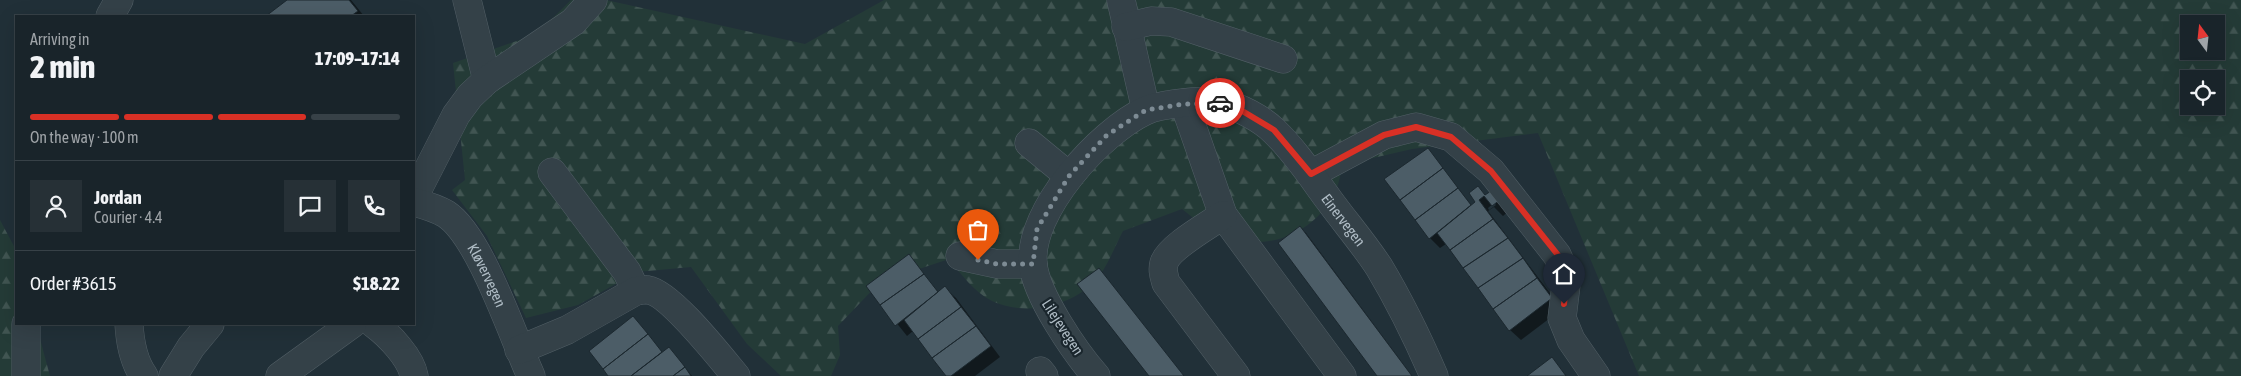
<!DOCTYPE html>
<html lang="en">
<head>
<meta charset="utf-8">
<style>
  :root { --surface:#19242a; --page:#263036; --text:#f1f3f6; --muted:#9fa4a8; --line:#374147; --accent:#d93025 }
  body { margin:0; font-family:"Asap Condensed",sans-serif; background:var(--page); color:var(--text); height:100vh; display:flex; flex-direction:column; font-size:19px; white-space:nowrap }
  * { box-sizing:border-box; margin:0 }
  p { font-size:16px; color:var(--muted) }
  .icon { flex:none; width:28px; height:28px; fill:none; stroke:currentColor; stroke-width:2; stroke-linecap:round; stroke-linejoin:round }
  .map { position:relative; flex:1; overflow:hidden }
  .drawer { position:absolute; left:15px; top:15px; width:400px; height:310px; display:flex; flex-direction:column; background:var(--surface); border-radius:0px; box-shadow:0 5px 20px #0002,0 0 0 1px var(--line) }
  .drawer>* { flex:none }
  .needle { width:32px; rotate:345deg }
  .tools { position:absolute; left:2180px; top:15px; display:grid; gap:10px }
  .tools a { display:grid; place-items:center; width:45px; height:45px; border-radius:0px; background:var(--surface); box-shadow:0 5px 20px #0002,0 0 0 1px var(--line); font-size:25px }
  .pin { position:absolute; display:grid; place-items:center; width:42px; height:42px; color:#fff; margin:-51px -21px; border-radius:50% 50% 50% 0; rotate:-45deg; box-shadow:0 0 5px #0007 }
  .pin .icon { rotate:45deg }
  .courier { position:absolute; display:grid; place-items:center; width:50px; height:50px; margin:-25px; border:4px solid #d93025; border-radius:50%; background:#fff; color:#222; box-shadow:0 1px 6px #0007 }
  .headline em { font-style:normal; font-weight:800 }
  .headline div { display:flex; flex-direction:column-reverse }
  .headline { display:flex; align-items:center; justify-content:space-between; height:85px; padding:0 15px }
  h1 { font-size:32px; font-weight:800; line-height:38px }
  .bar { display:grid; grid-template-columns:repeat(4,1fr); gap:8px 5px; align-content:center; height:60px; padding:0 15px }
  .bar i { height:6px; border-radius:4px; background:var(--line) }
  .bar .active { background:var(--accent) }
  .bar p { grid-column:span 4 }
  .line { display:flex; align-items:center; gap:12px; padding:0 15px; border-top:1px solid var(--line) }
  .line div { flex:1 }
  .round { display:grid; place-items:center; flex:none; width:52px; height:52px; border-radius:0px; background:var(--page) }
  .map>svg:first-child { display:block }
  .forest { fill:url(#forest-firs); fill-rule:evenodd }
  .shadow { fill:#0007; fill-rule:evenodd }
  .building { fill:#4c5d67; stroke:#1c282f }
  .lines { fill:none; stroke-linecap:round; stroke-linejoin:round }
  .minor-casing { stroke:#525f66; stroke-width:29 }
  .minor { stroke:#344148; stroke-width:28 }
  .done { stroke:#7d8b94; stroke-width:5; stroke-dasharray:0 9 }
  .route { stroke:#d93025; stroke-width:6 }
  .labels { text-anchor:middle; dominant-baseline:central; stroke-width:4.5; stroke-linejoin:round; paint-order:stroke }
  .street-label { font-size:15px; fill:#afbcc5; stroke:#1a262d }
</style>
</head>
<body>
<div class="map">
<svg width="2241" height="376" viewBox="0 0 2241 376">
  <defs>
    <pattern id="forest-firs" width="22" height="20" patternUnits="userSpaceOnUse" patternTransform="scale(1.25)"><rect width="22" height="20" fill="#243b37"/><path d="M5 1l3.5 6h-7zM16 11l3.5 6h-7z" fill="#415552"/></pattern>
  </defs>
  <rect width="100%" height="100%" fill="#213038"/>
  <!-- forest -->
  <path class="forest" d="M571 0H606L805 44 884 0H2241V376H1639L1538 133 1412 149 1343 165C1340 174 1339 186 1334 194 1315 231 1274 249 1234 240 1214 236 1197 221 1182 209L1123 231C1116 244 1110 260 1102 272 1080 305 1028 318 992 301 974 292 961 274 949 259L880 282 838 326 840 355 831 376H781L747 344 691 267 637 272 578 305 526 318 487 236 452 190 465 180 453 63 537 34ZM2189 24H2216V51H2189ZM2189 79H2216V106H2189Z
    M0 220 16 250V324H36L50 376H0Z"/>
  <!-- shadow -->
  <path class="shadow" d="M289 0H351L364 16H268Z
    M1428 149 1472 206 1477 202 1478 188 1486 196 1493 191 1510 210 1503 216 1494 207 1488 211 1562 309 1521 340 1510 330 1446 244 1440 248 1430 238ZM1494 203 1496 205 1489 210 1488 208Z
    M1300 228 1306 233 1412 376H1379Z
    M909 256 939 293 945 288 956 298 1000 357 975 376H948L913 331 907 336 867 286Z
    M633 317 663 353 669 349 692 376H610Z"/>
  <!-- building -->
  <path class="building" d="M287 0H349L358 11 351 16H266Z
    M1428 148 1443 168 1400 200 1384 179Z
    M1443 168 1458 188 1415 220 1400 200Z
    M1478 186 1485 195 1494 189 1501 199 1492 206 1484 196 1479 200 1493 219 1450 250 1437 233 1475 202 1469 193Z
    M1458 188 1471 205 1429 239 1415 220Z
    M1493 219 1508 238 1463 268 1450 250Z
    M1300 226 1412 376H1377L1278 243Z
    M1508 238 1523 258 1478 288 1463 268Z
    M909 254 924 274 880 305 866 286Z
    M1523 258 1537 278 1493 309 1478 288Z
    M1099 268 1184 376H1149L1077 284Z
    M924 274 938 292 895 326 880 305Z
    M1537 278 1552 298 1509 331 1493 309Z
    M945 286 961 307 918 339 904 320Z
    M961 307 976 326 932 358 918 339Z
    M633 316 648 334 603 369 589 351Z
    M976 326 991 346 951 376H946L932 358Z
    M648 334 662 352 631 376H608L603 369Z
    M669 347 685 367 673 376H631Z
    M1552 357 1566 376H1527Z
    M685 367 691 376H673Z"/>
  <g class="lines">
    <!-- minor casing -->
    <g class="minor-casing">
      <g id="minor">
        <path d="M467 0 487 80"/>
        <path d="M1121 0 1146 110"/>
        <path d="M110 16 119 0"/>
        <path d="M1126 27 1151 21 1171 22 1283 59"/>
        <path d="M1184 103 1223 215 1342 376"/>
        <path d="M1029 143 1069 176"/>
        <path d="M552 172 627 272 636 291"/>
        <path d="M1311 174 1384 135 1416 127 1451 137 1491 171 1557 255 1567 277 1562 318 1571 340 1596 376"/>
        <path d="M414 197 456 115 470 96 487 80 573 22 593 0"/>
        <path id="s1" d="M414 202C425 205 436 208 446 214 480 236 513 337 531 376"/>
        <path d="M1223 215C1209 225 1169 247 1164 263 1162 270 1164 276 1166 283L1236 376"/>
        <path d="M960 256 997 264H1033"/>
        <path d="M129 324C130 342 133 361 144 376"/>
        <path d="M374 324C389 335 411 358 414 376"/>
        <path d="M519 350 567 330 636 291C640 291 645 289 648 290 670 293 720 357 736 376"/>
        <path d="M1040 371 1044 376"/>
        <path d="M26 376V324"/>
        <path d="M173 376 191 347 210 324"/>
        <path d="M280 376 352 324"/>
        <path id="s2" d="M1096 376C1075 352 1036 295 1033 264 1028 211 1100 132 1145 111 1160 104 1205 99 1221 103 1238 106 1262 119 1274 131 1295 151 1312 177 1329 200 1345 222 1364 244 1379 267 1400 302 1418 339 1434 376"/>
      </g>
    </g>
    <!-- minor -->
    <use href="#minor" class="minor"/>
  </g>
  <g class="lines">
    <!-- done -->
    <path class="done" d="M978 260 997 264H1033L1037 229 1069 176 1107 135 1146 110 1184 104 1220 103"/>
    <!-- route -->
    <path class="route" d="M1220 103 1244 112 1274 130 1311 174 1384 135 1416 127 1451 137 1491 171 1558 255 1567 277 1564 304"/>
  </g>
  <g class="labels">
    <!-- street labels -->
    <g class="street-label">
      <text stroke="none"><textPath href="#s2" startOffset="578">Einervegen</textPath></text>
      <text stroke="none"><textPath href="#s1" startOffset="109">Kløvervegen</textPath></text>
      <text transform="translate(1063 327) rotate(57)">Lilejevegen</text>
    </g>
  </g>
</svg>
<div class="tools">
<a><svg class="needle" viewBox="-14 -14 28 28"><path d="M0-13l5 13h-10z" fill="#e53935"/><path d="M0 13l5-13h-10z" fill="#9fa4a8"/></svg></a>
<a><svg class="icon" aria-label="locate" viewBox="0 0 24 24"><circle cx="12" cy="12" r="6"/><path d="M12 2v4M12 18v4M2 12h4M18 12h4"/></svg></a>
</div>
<div class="pin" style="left:978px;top:260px;background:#ea580c"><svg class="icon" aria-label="bag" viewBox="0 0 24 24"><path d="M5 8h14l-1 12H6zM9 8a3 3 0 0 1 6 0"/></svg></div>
<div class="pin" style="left:1564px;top:304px;background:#1f2937"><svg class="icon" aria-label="home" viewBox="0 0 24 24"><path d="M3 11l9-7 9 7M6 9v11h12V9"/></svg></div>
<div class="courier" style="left:1220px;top:103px"><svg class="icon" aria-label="car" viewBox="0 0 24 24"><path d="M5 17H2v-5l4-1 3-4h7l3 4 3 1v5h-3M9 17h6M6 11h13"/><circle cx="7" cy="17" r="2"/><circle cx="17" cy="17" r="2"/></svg></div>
<section class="drawer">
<div class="headline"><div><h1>2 min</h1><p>Arriving in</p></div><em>17:09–17:14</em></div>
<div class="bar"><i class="active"></i><i class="active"></i><i class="active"></i><i></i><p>On the way · 100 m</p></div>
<div class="line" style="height:90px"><a class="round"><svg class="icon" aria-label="person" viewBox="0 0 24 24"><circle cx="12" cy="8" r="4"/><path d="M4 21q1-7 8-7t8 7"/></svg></a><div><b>Jordan</b><p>Courier · 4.4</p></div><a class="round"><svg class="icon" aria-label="chat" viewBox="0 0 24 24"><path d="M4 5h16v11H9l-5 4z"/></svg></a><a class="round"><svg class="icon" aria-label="phone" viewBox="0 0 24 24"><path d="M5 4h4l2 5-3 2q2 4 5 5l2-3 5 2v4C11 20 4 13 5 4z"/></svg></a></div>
<div class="line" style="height:65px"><div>Order #3615</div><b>$18.22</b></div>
</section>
</div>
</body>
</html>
